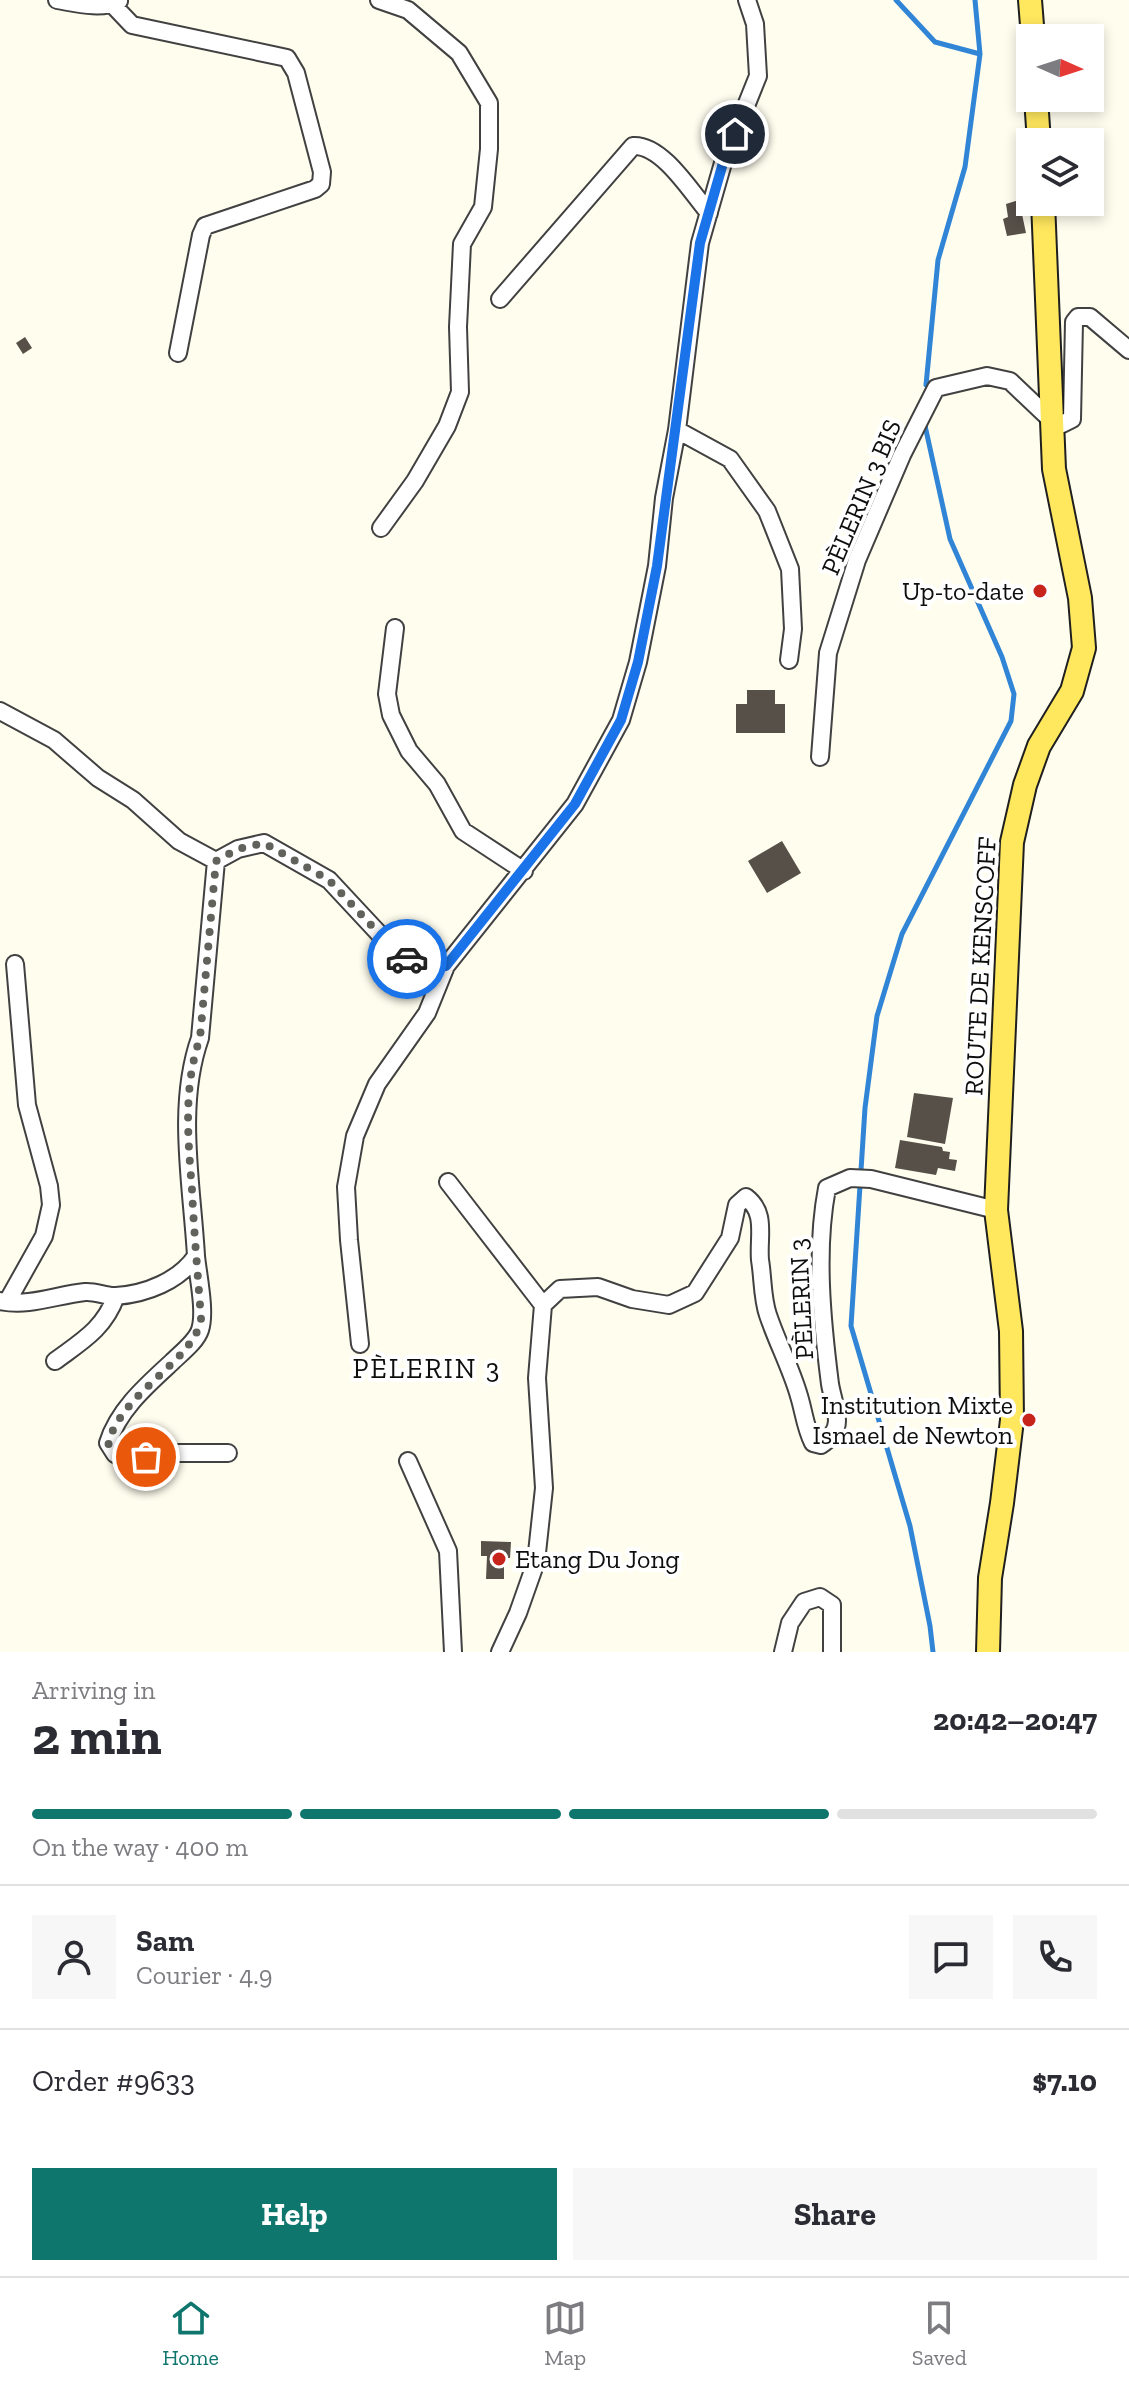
<!DOCTYPE html>
<html lang="en">
<head>
<meta charset="utf-8">
<style>
  :root { --surface:#fff; --page:#f7f7f7; --text:#2b2b33; --muted:#7c7c81; --line:#e1e1e2; --accent:#0f766e }
  body { margin:0; font-family:"Zilla Slab",serif; background:var(--page); color:var(--text); height:100vh; display:flex; flex-direction:column; font-size:30px; white-space:nowrap }
  * { box-sizing:border-box; margin:0 }
  p { font-size:26px; color:var(--muted) }
  .icon { flex:none; width:44px; height:44px; fill:none; stroke:currentColor; stroke-width:2; stroke-linecap:round; stroke-linejoin:round }
  .map { position:relative; height:1652px; overflow:hidden }
  .sheet { display:flex; flex-direction:column; background:var(--surface); flex:1 }
  .sheet>* { flex:none }
  .needle { width:52px; rotate:93deg }
  .fabs { position:absolute; left:1016px; top:24px; display:grid; gap:16px }
  .fabs a { display:grid; place-items:center; width:88px; height:88px; border-radius:0px; background:var(--surface); box-shadow:0 4px 12px #0003; font-size:40px }
  .pin { position:absolute; display:grid; place-items:center; width:68px; height:68px; color:#fff; margin:-34px; border:4px solid #fff; border-radius:50%; box-shadow:0 2px 8px #0007 }
  .courier { position:absolute; display:grid; place-items:center; width:80px; height:80px; margin:-40px; border:6px solid #1a73e8; border-radius:50%; background:#fff; color:#222; box-shadow:0 2px 10px #0007 }
  .head em { font-style:normal; font-weight:700 }
  .head div { display:flex; flex-direction:column-reverse }
  .head { display:flex; align-items:center; justify-content:space-between; height:136px; padding:0 32px }
  h1 { font-size:52px; font-weight:700; line-height:60px }
  .bar { display:grid; grid-template-columns:repeat(4,1fr); gap:12px 8px; align-content:center; height:96px; padding:0 32px }
  .bar i { height:10px; border-radius:6px; background:var(--line) }
  .bar .active { background:var(--accent) }
  .bar p { grid-column:span 4 }
  .line { display:flex; align-items:center; gap:20px; padding:0 32px; border-top:2px solid var(--line) }
  .line div { flex:1 }
  .round { display:grid; place-items:center; flex:none; width:84px; height:84px; border-radius:0px; background:var(--page) }
  .cta { display:flex; gap:16px; margin-top:auto; padding:16px 32px }
  .cta a { flex:1; height:92px; border-radius:0px; background:var(--accent); color:#fff; font-size:32px; font-weight:700; line-height:92px; text-align:center }
  .cta a+a { background:var(--page); color:var(--text) }
  .tabs { display:flex; justify-content:space-around; align-items:center; height:112px; border-top:2px solid var(--line); background:var(--surface); font-size:22px; color:var(--muted) }
  .tabs a { display:grid; justify-items:center; gap:4px }
  .tabs .active { color:var(--accent) }
  .map>svg:first-child { display:block }
  .lines { fill:none; stroke-linecap:round; stroke-linejoin:round }
  .stream { stroke:#3185d6; stroke-width:5 }
  .building { fill:#575049 }
  .minor-casing { stroke:#414141; stroke-width:20 }
  .major-casing { stroke:#1f1f1f; stroke-width:26 }
  .minor { stroke:#fff; stroke-width:16 }
  .major { stroke:#ffe75e; stroke-width:22 }
  .done { stroke:#62625c; stroke-width:8; stroke-dasharray:0 14.4 }
  .route { stroke:#1a73e8; stroke-width:10 }
  .poi-dot { fill:#c7241c; stroke:#fff; stroke-width:3 }
  .labels { text-anchor:middle; dominant-baseline:central; stroke-width:8; stroke-linejoin:round; paint-order:stroke }
  .street-label { font-size:26px; fill:#0e0e0e; stroke:#fff }
  .poi-label { font-size:26px; fill:#0e0e0e; stroke:#fff; text-anchor:end }
  .neighbourhood-label { font-size:28px; letter-spacing:2px; fill:#0e0e0e; stroke:#fff }
</style>
</head>
<body>
<div class="map">
<svg width="1129" height="1652" viewBox="0 0 1129 1652">
  <rect width="100%" height="100%" fill="#fffdee"/>
  <g class="lines">
    <!-- stream -->
    <path class="stream" d="M896 0 935 42 980 54
      M926 385 938 260 965 167 980 54 975 0
      M924 421 950 539 1002 657 1014 694 1011 721 902 934 877 1016 865 1108 851 1326 910 1526 930 1626 933 1652"/>
  </g>
  <!-- building -->
  <path class="building" d="M1019 200 1026 233 1007 236 1003 219 1008 217 1006 204Z
    M25 337 32 348 23 354 16 343Z
    M747 690H775V704H785V733H736V704H747Z
    M782 841 801 873 767 893 748 861Z
    M914 1093 953 1098 945 1144 907 1137Z
    M900 1140 942 1147 943 1151 950 1152 949 1159 957 1160 955 1171 938 1168 936 1175 895 1168Z
    M481 1541 511 1542 510 1558H504V1579H486L487 1556H481Z"/>
  <g class="lines">
    <!-- minor casing -->
    <g class="minor-casing">
      <path id="minor" d="M57 0C75 3 101 10 119 1
        M379 0 408 10 459 53 489 103V149L483 207 462 244 458 327 460 392 447 426 415 481 381 528
        M112 4 132 25 287 58 296 73 322 172 321 184 315 189 205 226 201 235 178 353
        M500 299 633 146C662 144 691 192 709 213
        M677 430 730 459 767 511 790 569 793 629 789 660
        M395 628 387 694 391 715 409 751 437 784 463 831 524 871
        M0 711 54 740 98 778 133 800 179 841 216 861
        M820 757 828 653 857 560 902 455 936 388 987 376 1010 381 1050 419 1062 424 1072 419 1074 322 1078 317H1090L1129 350
        M448 1182 543 1305
        M196 1256C198 1276 206 1312 200 1330 196 1342 181 1353 172 1362 147 1385 118 1410 108 1443L115 1454 125 1460 168 1453H228
        M0 1301C30 1307 56 1295 85 1292 96 1291 106 1297 116 1296 146 1294 179 1281 196 1256 192 1185 176 1106 200 1038L216 861 238 849 264 843 329 880 398 954 422 968 446 966
        M7 1302 44 1236 51 1205 49 1186 27 1105 15 964
        M360 1344 349 1240 346 1187 355 1136 377 1084 427 1013 446 966 575 804 621 720 638 662 657 566 664 498 677 430 700 243 723 163 758 76 755 24 747 0
        M55 1361C82 1341 104 1329 116 1296
        M408 1461 448 1551 453 1652
        M500 1652 518 1613 536 1562 544 1488 537 1378 543 1305 560 1289 598 1287 632 1299 669 1305 695 1293 730 1238 737 1205 746 1197C767 1213 758 1236 760 1260 763 1277 762 1298 768 1315 777 1342 791 1368 799 1396 804 1412 805 1427 813 1443L821 1445C829 1440 837 1431 837 1421 837 1409 832 1396 830 1384 822 1321 815 1251 827 1188L850 1178 871 1179 996 1210
        M783 1652 790 1623 804 1602 820 1597 832 1605V1652"/>
    </g>
    <!-- major casing -->
    <g class="major-casing">
      <path id="major" d="M1030 0 1033 38
        M1036 98 1039 142
        M988 1652 990 1578 1002 1503 1012 1420 1011 1331 996 1210 1012 842 1025 785 1039 746 1072 691 1084 648 1080 598 1054 469 1043 202"/>
    </g>
    <!-- minor -->
    <use href="#minor" class="minor"/>
    <!-- major -->
    <use href="#major" class="major"/>
  </g>
  <g class="lines">
    <!-- done -->
    <path class="done" d="M146 1457C128 1459 119 1461 108 1443 123 1391 194 1361 201 1319 198 1276 194 1233 192 1190 188 1139 183 1087 200 1038L216 861 238 849 264 843 329 880 398 954 407 959"/>
    <!-- route -->
    <path class="route" d="M407 959 422 968 446 966 575 804 621 720 638 662 657 566 700 243 723 163 735 134"/>
  </g>
  <!-- markers -->
  <g class="poi-dot">
    <circle cx="1040" cy="591" r="8"/>
    <circle cx="1029" cy="1420" r="8"/>
    <circle cx="499" cy="1559" r="8"/>
  </g>
  <g class="labels">
    <!-- street labels -->
    <g class="street-label">
      <text transform="translate(861 497) rotate(-67)">PÈLERIN 3 BIS</text>
      <text transform="translate(980 966) rotate(-87)">ROUTE DE KENSCOFF</text>
      <text transform="translate(801 1299) rotate(-93)">PÈLERIN 3</text>
    </g>
    <!-- poi labels -->
    <g class="poi-label">
      <text x="1024" y="591">Up-to-date</text>
      <text x="1013" y="1405">Institution Mixte<tspan x="1013" dy="30">Ismael de Newton</tspan></text>
      <text x="515" y="1559" text-anchor="start">Etang Du Jong</text>
    </g>
    <!-- neighbourhood labels -->
    <g class="neighbourhood-label">
      <text x="427" y="1368">PÈLERIN 3</text>
    </g>
  </g>
</svg>
<div class="fabs">
<a><svg class="needle" viewBox="-14 -14 28 28"><path d="M0-13l5 13h-10z" fill="#e53935"/><path d="M0 13l5-13h-10z" fill="#7c7c81"/></svg></a>
<a><svg class="icon" aria-label="layers" viewBox="0 0 24 24"><path d="M12 4l9 5-9 5-9-5zM3 14l9 5 9-5"/></svg></a>
</div>
<div class="pin" style="left:146px;top:1457px;background:#ea580c"><svg class="icon" aria-label="bag" viewBox="0 0 24 24"><path d="M5 8h14l-1 12H6zM9 8a3 3 0 0 1 6 0"/></svg></div>
<div class="pin" style="left:735px;top:134px;background:#1f2937"><svg class="icon" aria-label="home" viewBox="0 0 24 24"><path d="M3 11l9-7 9 7M6 9v11h12V9"/></svg></div>
<div class="courier" style="left:407px;top:959px"><svg class="icon" aria-label="car" viewBox="0 0 24 24"><path d="M5 17H2v-5l4-1 3-4h7l3 4 3 1v5h-3M9 17h6M6 11h13"/><circle cx="7" cy="17" r="2"/><circle cx="17" cy="17" r="2"/></svg></div>
</div>
<section class="sheet">
<div class="head"><div><h1>2 min</h1><p>Arriving in</p></div><em>20:42–20:47</em></div>
<div class="bar"><i class="active"></i><i class="active"></i><i class="active"></i><i></i><p>On the way · 400 m</p></div>
<div class="line" style="height:144px"><a class="round"><svg class="icon" aria-label="person" viewBox="0 0 24 24"><circle cx="12" cy="8" r="4"/><path d="M4 21q1-7 8-7t8 7"/></svg></a><div><b>Sam</b><p>Courier · 4.9</p></div><a class="round"><svg class="icon" aria-label="chat" viewBox="0 0 24 24"><path d="M4 5h16v11H9l-5 4z"/></svg></a><a class="round"><svg class="icon" aria-label="phone" viewBox="0 0 24 24"><path d="M5 4h4l2 5-3 2q2 4 5 5l2-3 5 2v4C11 20 4 13 5 4z"/></svg></a></div>
<div class="line" style="height:104px"><div>Order #9633</div><b>$7.10</b></div>
<div class="cta"><a>Help</a><a>Share</a></div>
</section>
<nav class="tabs">
<a class="active"><svg class="icon" aria-label="home" viewBox="0 0 24 24"><path d="M3 11l9-7 9 7M6 9v11h12V9"/></svg>Home</a>
<a><svg class="icon" aria-label="map" viewBox="0 0 24 24"><path d="M3 6l6-2 6 2 6-2v14l-6 2-6-2-6 2zM9 4v14M15 6v14"/></svg>Map</a>
<a><svg class="icon" aria-label="saved" viewBox="0 0 24 24"><path d="M7 4h10v16l-5-4-5 4z"/></svg>Saved</a>
</nav>
</body>
</html>
